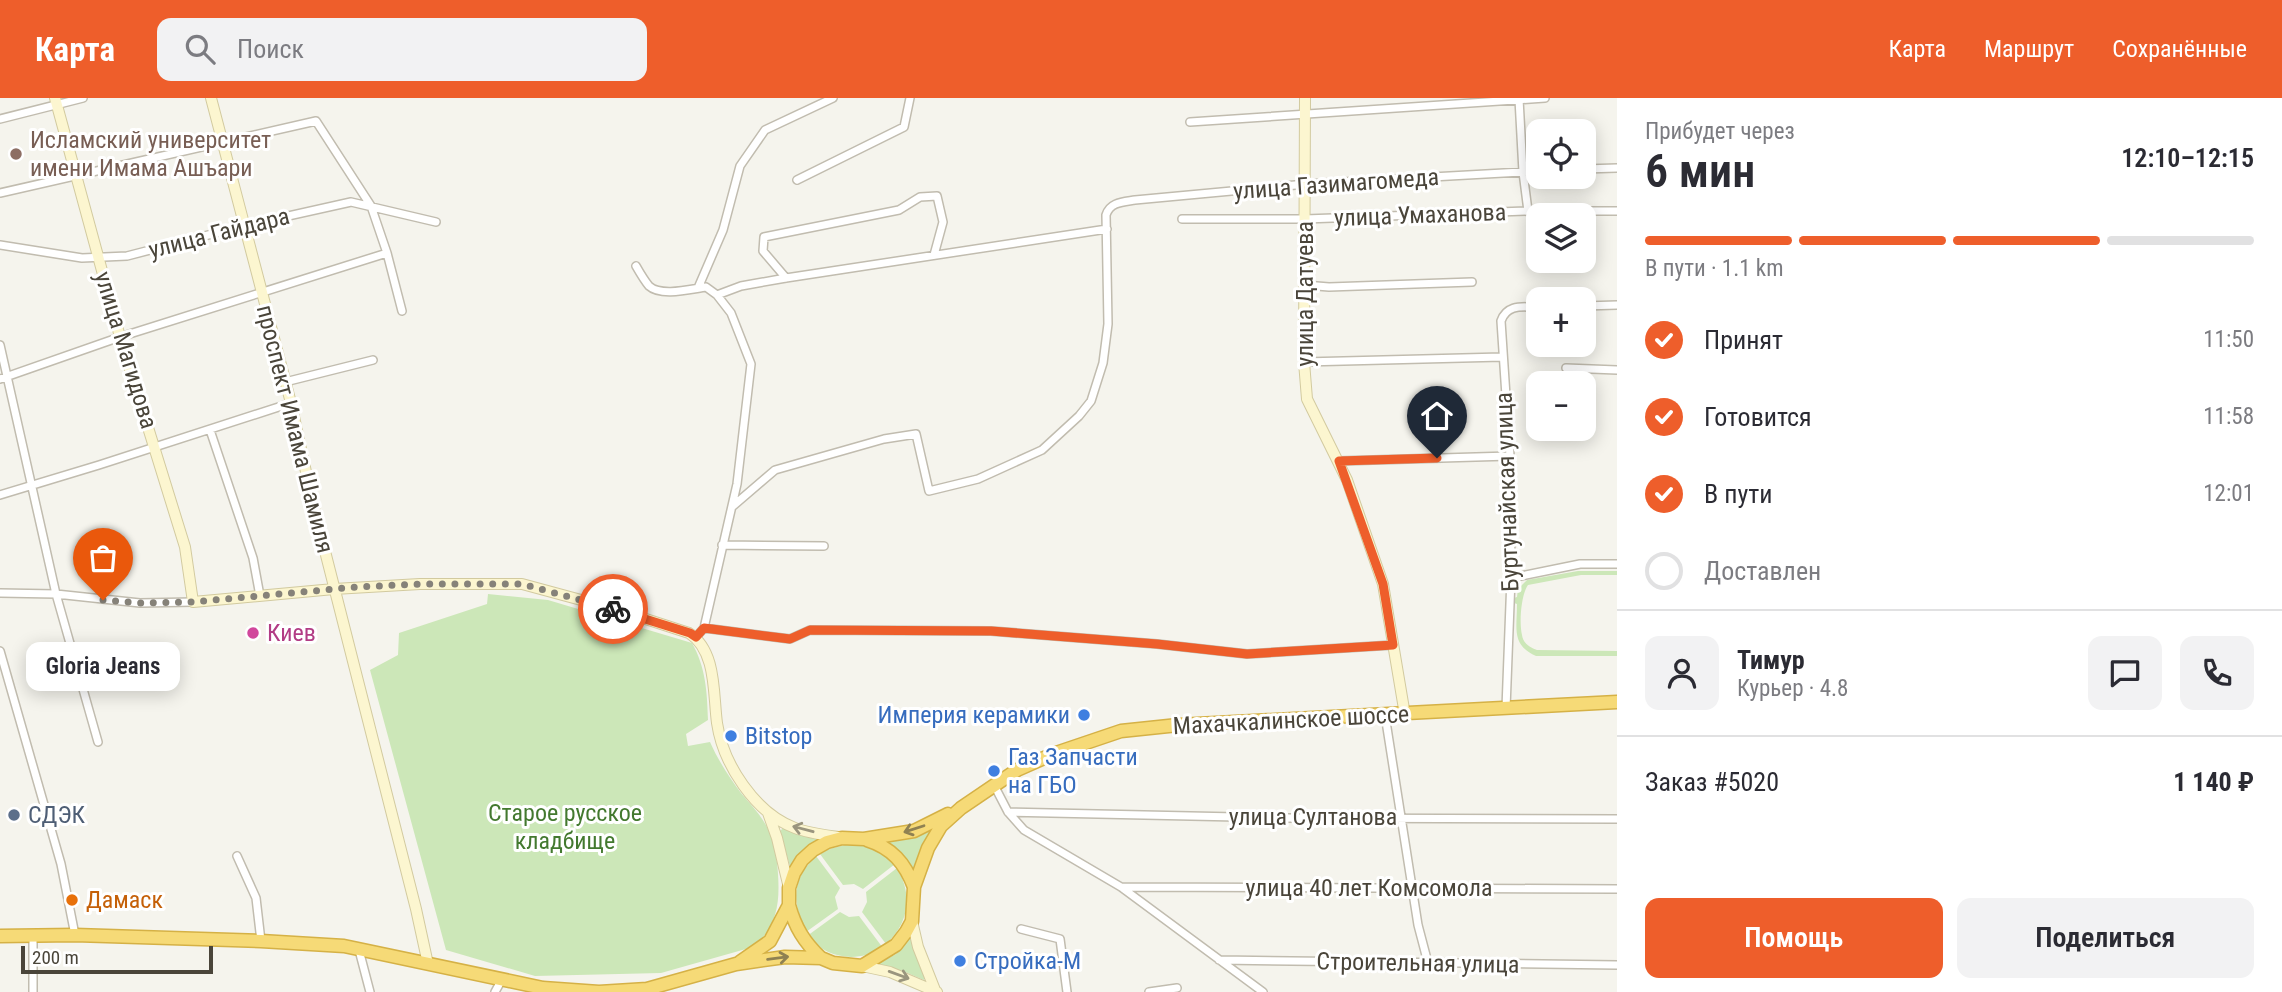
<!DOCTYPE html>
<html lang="ru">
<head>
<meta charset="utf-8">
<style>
  :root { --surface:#fff; --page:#f2f2f3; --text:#2b2b33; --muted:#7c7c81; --line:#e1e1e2; --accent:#ee5e2b }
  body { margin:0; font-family:"Roboto Condensed",sans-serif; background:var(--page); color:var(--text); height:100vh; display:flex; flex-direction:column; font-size:26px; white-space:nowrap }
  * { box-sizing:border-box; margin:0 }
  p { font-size:23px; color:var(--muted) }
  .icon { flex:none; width:38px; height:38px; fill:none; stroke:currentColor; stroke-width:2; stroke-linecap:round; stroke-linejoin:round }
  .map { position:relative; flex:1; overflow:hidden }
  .details { display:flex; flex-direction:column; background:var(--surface); width:665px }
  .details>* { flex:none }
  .buttons { position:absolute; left:1526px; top:21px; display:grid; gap:14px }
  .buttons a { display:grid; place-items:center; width:70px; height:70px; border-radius:14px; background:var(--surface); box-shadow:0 4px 18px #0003; font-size:35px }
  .scale { position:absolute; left:21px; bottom:18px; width:192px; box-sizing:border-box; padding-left:7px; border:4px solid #4a453a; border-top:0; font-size:19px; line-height:24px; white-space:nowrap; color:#4a453a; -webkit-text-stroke:5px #fff; paint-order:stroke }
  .pin { position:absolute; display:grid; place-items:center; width:60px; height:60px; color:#fff; margin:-72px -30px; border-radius:50% 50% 50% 0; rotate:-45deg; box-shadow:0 0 7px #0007 }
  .pin .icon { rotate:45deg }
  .courier { position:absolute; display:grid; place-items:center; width:70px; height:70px; margin:-35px; border:5px solid #ee5e2b; border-radius:50%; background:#fff; color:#222; box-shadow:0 2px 9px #0007 }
  .bubble { position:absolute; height:49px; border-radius:14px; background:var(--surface); box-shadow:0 4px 18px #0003; font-size:23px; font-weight:600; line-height:49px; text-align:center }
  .headline em { font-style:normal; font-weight:600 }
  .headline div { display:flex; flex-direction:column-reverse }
  .headline { display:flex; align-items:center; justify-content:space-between; height:119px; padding:0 28px }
  h1 { font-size:46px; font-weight:600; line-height:52px }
  .bar { display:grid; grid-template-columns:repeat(4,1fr); gap:10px 7px; align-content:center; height:84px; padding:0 28px }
  .bar i { height:9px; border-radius:5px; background:var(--line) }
  .bar .selected { background:var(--accent) }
  .bar p { grid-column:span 4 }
  .line { display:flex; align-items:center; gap:18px; padding:0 28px; border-top:2px solid var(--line) }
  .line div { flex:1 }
  .round { display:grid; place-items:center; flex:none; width:74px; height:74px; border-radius:14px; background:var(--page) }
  ol { padding:0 28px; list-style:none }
  li { display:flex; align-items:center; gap:21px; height:77px }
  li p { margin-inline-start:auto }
  li .icon { padding:7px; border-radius:50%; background:var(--accent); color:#fff; stroke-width:4 }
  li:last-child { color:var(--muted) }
  li i { width:38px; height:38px; border:4px solid var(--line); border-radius:50% }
  .action { display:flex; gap:14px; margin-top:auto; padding:14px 28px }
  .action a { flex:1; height:80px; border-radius:14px; background:var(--accent); color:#fff; font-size:28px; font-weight:600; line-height:80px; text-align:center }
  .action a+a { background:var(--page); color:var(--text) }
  header { display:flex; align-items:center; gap:42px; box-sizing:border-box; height:98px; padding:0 35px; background:var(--accent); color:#fff }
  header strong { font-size:33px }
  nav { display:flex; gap:38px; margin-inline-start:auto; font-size:24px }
  .search { width:490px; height:63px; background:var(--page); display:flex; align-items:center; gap:18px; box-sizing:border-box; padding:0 24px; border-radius:14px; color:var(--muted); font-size:26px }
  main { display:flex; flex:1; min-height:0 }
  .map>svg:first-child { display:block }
  .green { fill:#cce7b8 }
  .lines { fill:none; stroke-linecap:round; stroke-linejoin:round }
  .street-casing { stroke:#c1bcaf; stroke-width:10 }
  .secondary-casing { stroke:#d2ca9f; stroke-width:12 }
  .highway-casing { stroke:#d5b146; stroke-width:15 }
  .street { stroke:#fff; stroke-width:7 }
  .secondary { stroke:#fcf6d0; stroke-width:10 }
  .highway { stroke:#f6da77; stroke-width:12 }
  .oneway { stroke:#9a957e }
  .oneway2 { stroke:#8f8152 }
  .done { stroke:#868279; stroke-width:7; stroke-dasharray:0 12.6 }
  .route { stroke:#ee5e2b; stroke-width:9 }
  .education-dot { fill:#8d6e63; stroke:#fff; stroke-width:2.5 }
  .hotel-dot { fill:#d1479c; stroke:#fff; stroke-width:2.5 }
  .shop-dot { fill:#3f7fe0; stroke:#fff; stroke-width:2.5 }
  .service-dot { fill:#5c6f8a; stroke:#fff; stroke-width:2.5 }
  .food-dot { fill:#e8710a; stroke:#fff; stroke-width:2.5 }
  .labels { text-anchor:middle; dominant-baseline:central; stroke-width:6; stroke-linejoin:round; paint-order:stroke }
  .education-label { font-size:24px; fill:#785e54; stroke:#fff; text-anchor:start }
  .street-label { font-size:24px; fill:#4a453a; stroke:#fff }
  .hotel-label { font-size:24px; fill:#b23c85; stroke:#fff; text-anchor:start }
  .shop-label { font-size:24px; fill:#366cbe; stroke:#fff; text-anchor:start }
  .park-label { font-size:24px; fill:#43792f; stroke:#fff }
  .service-label { font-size:24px; fill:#4e5e75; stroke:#fff; text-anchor:start }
  .food-label { font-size:24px; fill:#c56008; stroke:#fff; text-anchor:start }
</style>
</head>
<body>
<header>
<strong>Карта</strong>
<div class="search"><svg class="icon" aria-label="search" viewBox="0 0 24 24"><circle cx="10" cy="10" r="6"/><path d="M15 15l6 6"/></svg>Поиск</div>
<nav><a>Карта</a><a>Маршрут</a><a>Сохранённые</a></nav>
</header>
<main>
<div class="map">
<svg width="1617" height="894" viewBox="0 0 1617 894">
  <rect width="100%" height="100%" fill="#f5f4ed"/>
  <!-- green -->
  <path class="green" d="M1578 473H1617V477H1581L1528 487C1521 497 1519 525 1522 537 1523 545 1530 550 1537 552L1617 553V558H1536C1511 547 1517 530 1517 506L1514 505V500L1517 499 1518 491 1527 482Z
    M488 496 548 502 692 545C706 570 707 594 708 622L686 636 688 648 710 644C718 662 729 679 741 695 750 706 761 717 767 729 775 745 777 759 778 776 780 805 777 830 753 849L661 875 535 878 446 852 370 572 398 557 399 535 487 506Z
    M939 725 915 778C909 762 899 752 885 742Z
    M783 730 820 741 791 772 780 733Z
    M849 746C867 746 882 753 895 766L863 791 854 786 843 787 820 756 829 751Z
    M816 758 840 790 835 799 838 811 806 834C792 803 791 782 816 758Z
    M897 770C913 797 909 825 886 846L862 814 867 804 866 794Z
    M840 814 849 819 859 818 883 850C856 865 828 861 807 838Z
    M911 835 915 855 925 879 924 882 903 873 876 867 896 856Z"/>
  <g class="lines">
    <!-- street casing -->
    <g class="street-casing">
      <path id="street" d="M1519 1 1523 74 1528 113
        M0 21 83 0
        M1190 24 1545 0
        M1584 71 1617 70
        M797 82 904 29 910 0
        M0 95 316 23 371 108 387 155 402 213
        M1182 121H1305L1528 113H1617
        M0 147 82 160 127 158 243 128 351 104 436 124
        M636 168C640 175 644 182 649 188 661 199 691 191 706 189L717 197 731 215 751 266 737 386 704 530 696 539
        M786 180 763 153 764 139 899 112 920 99 937 98 943 124 934 157
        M1305 187 1329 189 1472 184
        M698 190 723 132 740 68 765 32 833 0
        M717 197 741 188 786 180 1107 131
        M1584 208 1617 207
        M0 247 56 496 98 644
        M1304 264 1502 259
        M1566 270 1617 272
        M0 281 120 239 387 155
        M285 284 373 262
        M210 332 253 460 260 498
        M1339 363 1510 358
        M0 397 99 367 291 305
        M733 408 775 372 884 341 916 336 929 393 978 381 1042 352 1079 318 1091 303 1103 265 1108 226 1106 117C1110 104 1123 104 1135 102L1306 86 1538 73
        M722 447 824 448
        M1511 480 1580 466H1617
        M0 495 56 496 140 505 193 504
        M704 530 790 541 810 532 991 533 1157 546 1247 556 1393 547
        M0 553 61 766 75 837
        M1506 610 1511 480 1510 358 1501 223C1507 206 1522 209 1538 209
        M1385 617 1418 827 1428 865
        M994 687 1008 714 1024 732 1121 789 1263 894
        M1008 714 1278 720 1617 721
        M237 758 256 800 261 843
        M1121 789 1617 791
        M1021 831 1060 841 1067 894
        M359 852 370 894
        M1219 862 1617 867
        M33 894V837
        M495 894 501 883
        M1149 894 1177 890"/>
    </g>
    <!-- secondary casing -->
    <g class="secondary-casing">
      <path id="secondary" d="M55 0 120 239 185 449 193 504 334 491 420 486H522L618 512 689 535C717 553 713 596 717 625 723 666 755 715 795 730 808 735 824 737 838 739
        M211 0 291 305 313 406 416 811 428 866
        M1305 0 1304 264 1307 301 1347 382 1383 486 1405 617
        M768 715 777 740 789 790
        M912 823 918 849 935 892
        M862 868 890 874 937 894"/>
    </g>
    <!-- highway casing -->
    <g class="highway-casing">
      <path id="highway" d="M867 742C892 750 905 765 914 789
        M789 807C795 829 804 844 821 860
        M0 838 75 837 261 843 344 848 543 890 599 894 647 891 736 866 785 859 821 860 833 865 862 868 896 847 906 834 912 823 914 789 928 750 941 728 961 710 1017 672 1053 656 1121 633 1178 627 1617 604
        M740 864 770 843 789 807V790L794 775 802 762 813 752 827 744 842 740 864 741 914 733 948 716"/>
    </g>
    <!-- street -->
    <use href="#street" class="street"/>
    <!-- secondary -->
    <use href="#secondary" class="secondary"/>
    <!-- highway -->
    <use href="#highway" class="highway"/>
  </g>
  <!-- one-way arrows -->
  <defs><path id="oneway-shaft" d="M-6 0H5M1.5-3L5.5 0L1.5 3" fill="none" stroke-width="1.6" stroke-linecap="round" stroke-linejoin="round" transform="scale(1.75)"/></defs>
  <g class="oneway">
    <use href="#oneway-shaft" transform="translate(803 731) rotate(-165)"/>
    <use href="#oneway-shaft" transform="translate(899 877) rotate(20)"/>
  </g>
  <g class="oneway2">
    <use href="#oneway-shaft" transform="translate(914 731) rotate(162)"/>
    <use href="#oneway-shaft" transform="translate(778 860) rotate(-7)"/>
  </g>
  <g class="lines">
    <!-- done -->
    <path class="done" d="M103 502 139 505 193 504 356 489 420 486H522L613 511"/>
    <!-- route -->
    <path class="route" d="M613 511 690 535 696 539 704 530 790 541 810 532 991 533 1157 546 1247 556 1393 547 1383 486 1339 363 1437 360"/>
  </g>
  <!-- markers -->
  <circle class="education-dot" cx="16" cy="56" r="7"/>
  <circle class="hotel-dot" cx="253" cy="535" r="7"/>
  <g class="shop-dot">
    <circle cx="1084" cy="617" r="7"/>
    <circle cx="731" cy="638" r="7"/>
    <circle cx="994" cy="673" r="7"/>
    <circle cx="960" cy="863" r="7"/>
  </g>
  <circle class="service-dot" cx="14" cy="717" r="7"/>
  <circle class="food-dot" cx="72" cy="802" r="7"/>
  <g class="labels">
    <!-- education labels -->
    <g class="education-label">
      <text x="30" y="42">Исламский университет<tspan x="30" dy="28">имени Имама Ашъари</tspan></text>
    </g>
    <!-- street labels -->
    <g class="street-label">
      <text transform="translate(1336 86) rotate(-4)">улица Газимагомеда</text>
      <text transform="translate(1420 117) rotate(-2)">улица Умаханова</text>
      <text transform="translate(219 135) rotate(-14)">улица Гайдара</text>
      <text transform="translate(1305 196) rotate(-90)">улица Датуева</text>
      <text transform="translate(126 252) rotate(73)">улица Магидова</text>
      <text transform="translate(295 331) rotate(76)">проспект Имама Шамиля</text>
      <text transform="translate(1507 394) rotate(-92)">Буртунайская улица</text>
      <text transform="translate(1291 622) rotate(-3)">Махачкалинское шоссе</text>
      <text x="1313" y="719">улица Султанова</text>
      <text x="1369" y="790">улица 40 лет Комсомола</text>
      <text transform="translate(1418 865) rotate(1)">Строительная улица</text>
    </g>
    <!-- hotel labels -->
    <g class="hotel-label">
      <text x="267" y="535">Киев</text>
    </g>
    <!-- shop labels -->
    <g class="shop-label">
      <text x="1070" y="617" text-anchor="end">Империя керамики</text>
      <text x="745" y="638">Bitstop</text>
      <text x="1008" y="659">Газ Запчасти<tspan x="1008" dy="28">на ГБО</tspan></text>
      <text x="974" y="863">Стройка-М</text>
    </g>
    <!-- park labels -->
    <g class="park-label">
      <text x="565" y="715">Старое русское<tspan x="565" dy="28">кладбище</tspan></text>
    </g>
    <!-- service labels -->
    <g class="service-label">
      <text x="28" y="717">СДЭК</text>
    </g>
    <!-- food labels -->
    <g class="food-label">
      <text x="86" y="802">Дамаск</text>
    </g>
  </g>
</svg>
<div class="buttons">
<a><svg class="icon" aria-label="locate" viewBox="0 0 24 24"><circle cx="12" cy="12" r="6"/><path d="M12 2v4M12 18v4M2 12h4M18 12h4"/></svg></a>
<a><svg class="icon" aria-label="layers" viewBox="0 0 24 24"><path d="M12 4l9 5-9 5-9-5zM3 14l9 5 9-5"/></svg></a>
<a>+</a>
<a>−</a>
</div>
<div class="scale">200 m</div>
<div class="pin" style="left:103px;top:502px;background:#ea580c"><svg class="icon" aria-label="bag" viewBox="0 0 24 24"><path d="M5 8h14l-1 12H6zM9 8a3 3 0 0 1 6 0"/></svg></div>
<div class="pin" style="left:1437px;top:360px;background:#1f2937"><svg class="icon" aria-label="home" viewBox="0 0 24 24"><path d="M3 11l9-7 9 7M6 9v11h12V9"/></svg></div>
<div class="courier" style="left:613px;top:511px"><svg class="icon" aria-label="bike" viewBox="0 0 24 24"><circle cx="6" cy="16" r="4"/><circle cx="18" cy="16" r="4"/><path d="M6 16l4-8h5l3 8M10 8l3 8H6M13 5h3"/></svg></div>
<div class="bubble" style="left:26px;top:544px;width:154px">Gloria Jeans</div>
</div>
<section class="details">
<div class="headline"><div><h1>6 мин</h1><p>Прибудет через</p></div><em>12:10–12:15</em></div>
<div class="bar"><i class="selected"></i><i class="selected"></i><i class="selected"></i><i></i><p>В пути · 1.1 km</p></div>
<ol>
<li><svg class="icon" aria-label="check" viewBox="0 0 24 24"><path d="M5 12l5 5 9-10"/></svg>Принят<p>11:50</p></li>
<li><svg class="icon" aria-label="check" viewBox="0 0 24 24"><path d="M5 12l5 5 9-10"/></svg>Готовится<p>11:58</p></li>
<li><svg class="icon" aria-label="check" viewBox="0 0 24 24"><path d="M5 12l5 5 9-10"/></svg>В пути<p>12:01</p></li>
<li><i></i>Доставлен</li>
</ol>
<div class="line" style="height:126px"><a class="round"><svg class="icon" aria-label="person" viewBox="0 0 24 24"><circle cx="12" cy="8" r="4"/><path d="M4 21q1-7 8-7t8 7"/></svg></a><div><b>Тимур</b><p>Курьер · 4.8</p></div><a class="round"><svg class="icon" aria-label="chat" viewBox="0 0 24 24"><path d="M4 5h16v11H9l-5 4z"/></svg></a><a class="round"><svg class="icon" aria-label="phone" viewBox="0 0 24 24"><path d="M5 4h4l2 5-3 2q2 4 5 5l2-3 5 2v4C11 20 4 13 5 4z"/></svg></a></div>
<div class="line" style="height:91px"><div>Заказ #5020</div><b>1 140 ₽</b></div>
<div class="action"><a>Помощь</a><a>Поделиться</a></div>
</section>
</main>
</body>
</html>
